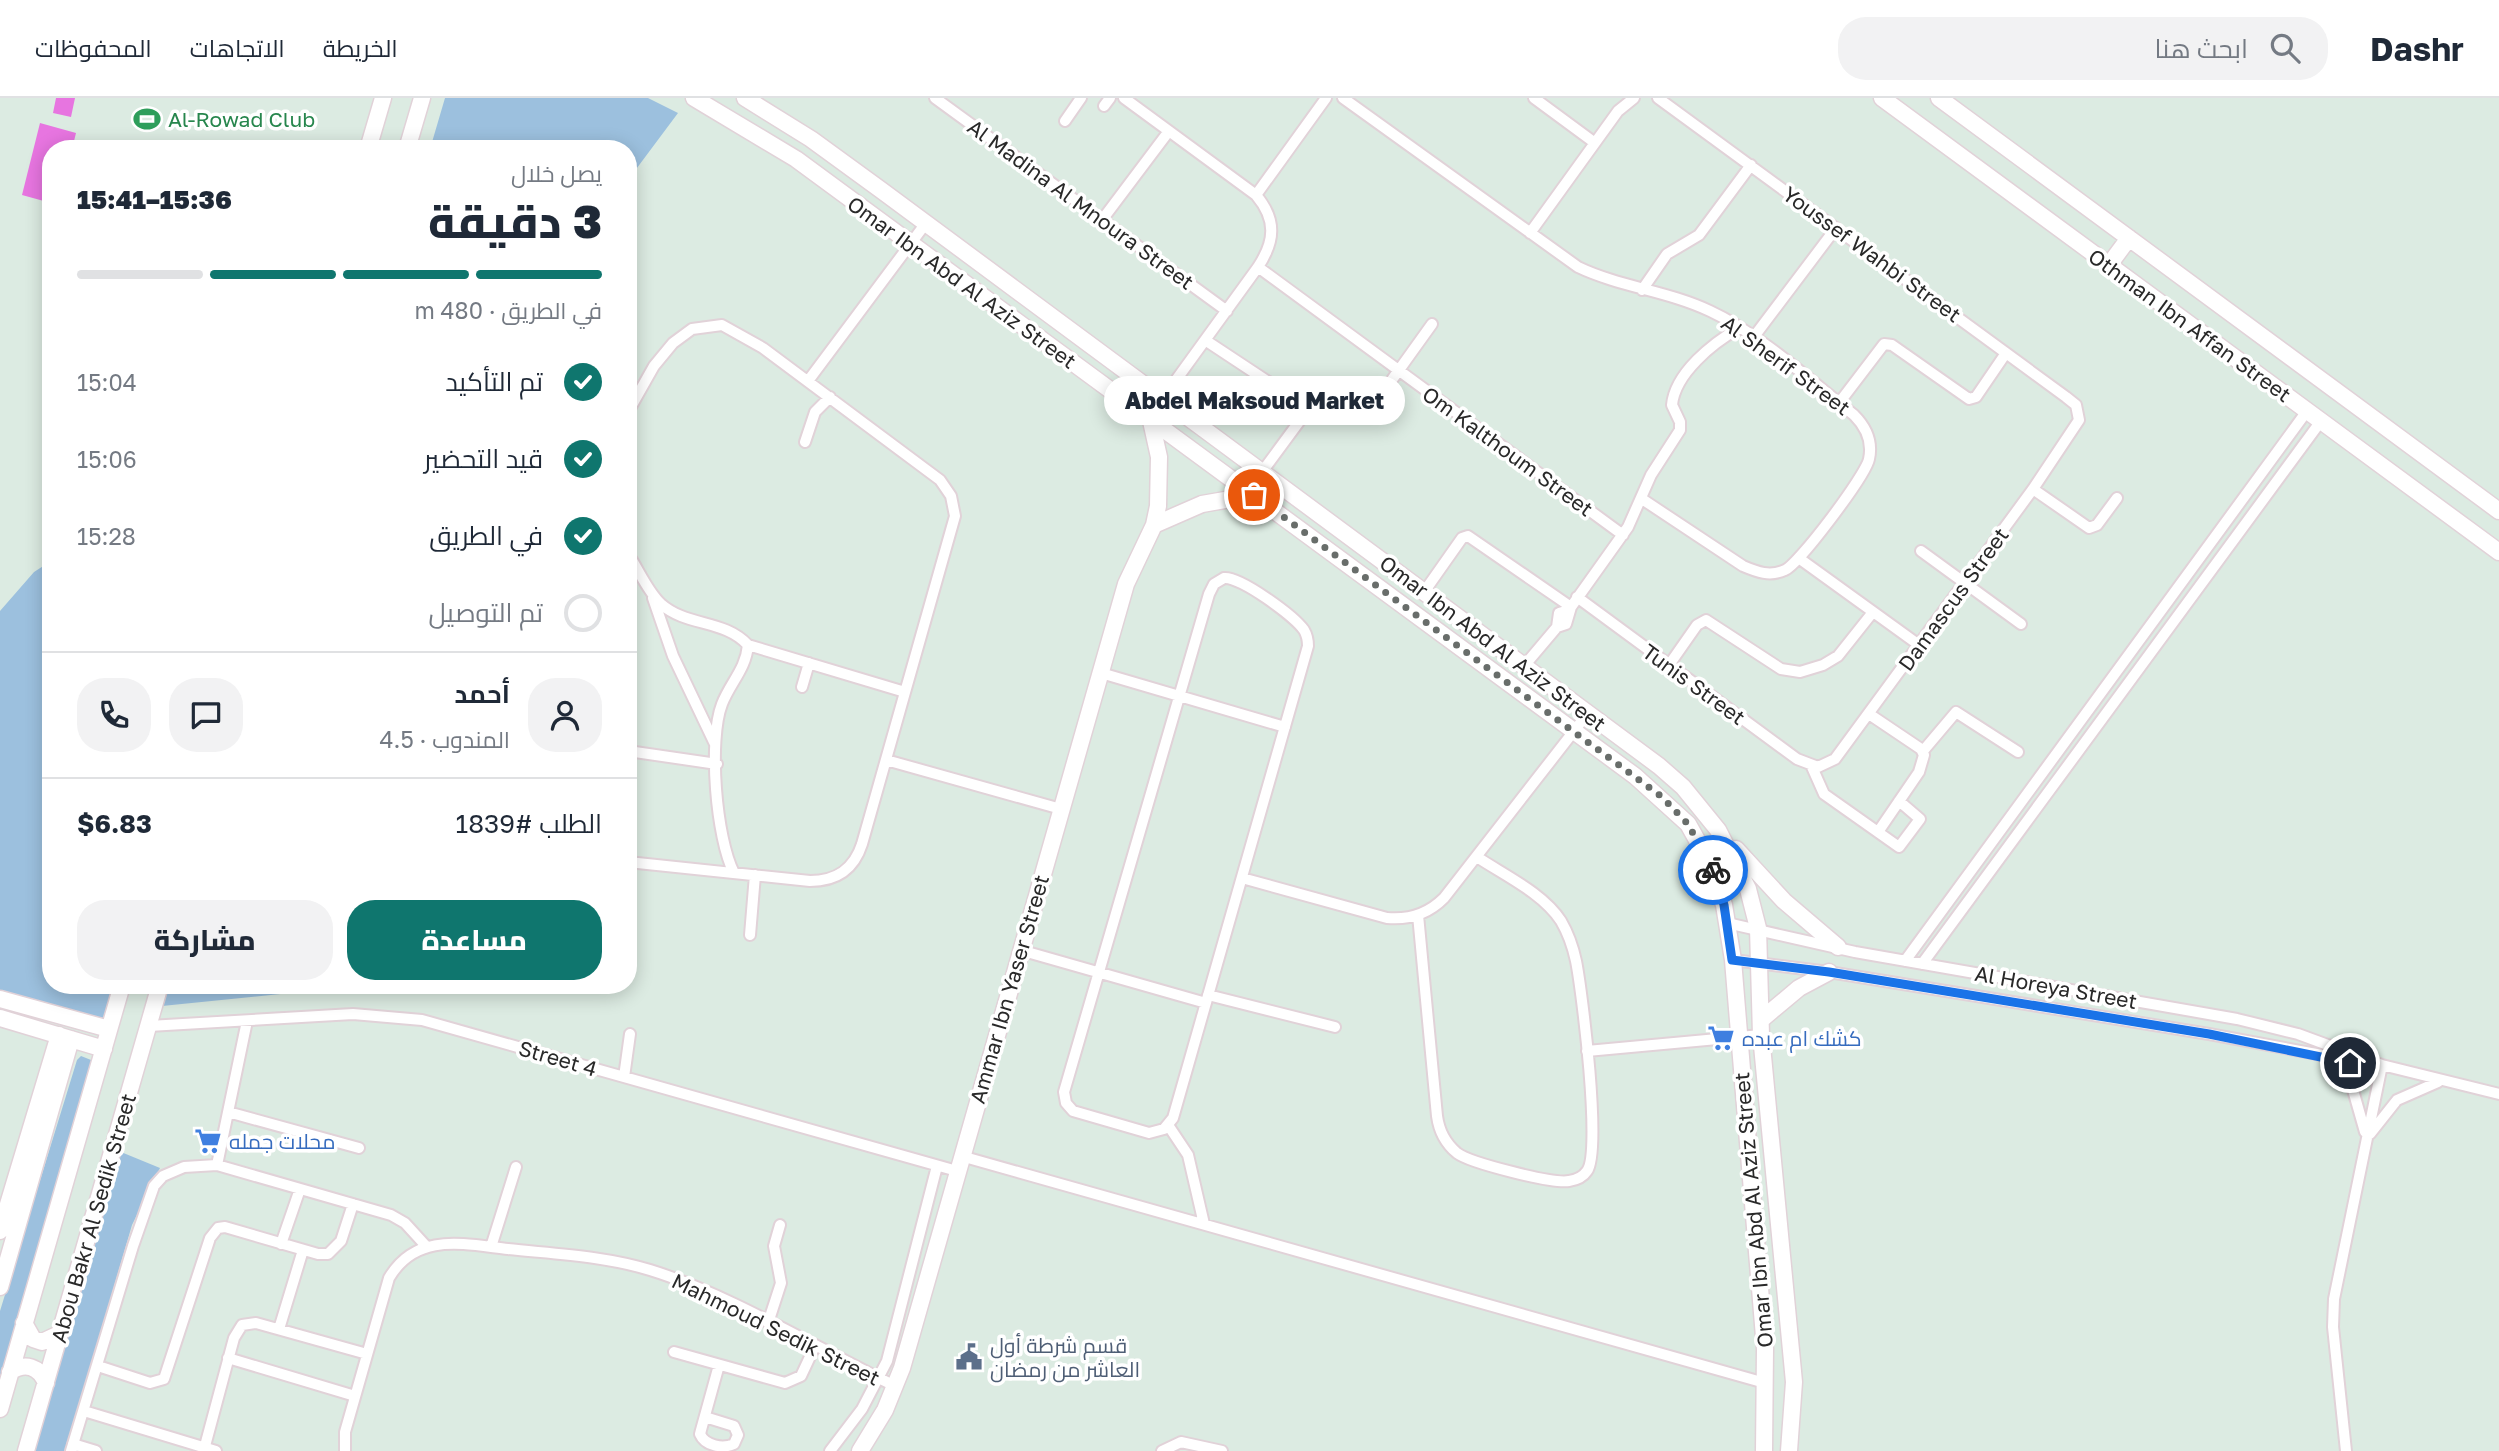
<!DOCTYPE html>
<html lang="ar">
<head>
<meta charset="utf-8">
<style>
  :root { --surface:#fff; --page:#f2f2f3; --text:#1f2937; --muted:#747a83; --line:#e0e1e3; --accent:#0f766e }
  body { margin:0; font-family:"Golos Text",Cairo,sans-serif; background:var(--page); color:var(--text); direction:rtl; height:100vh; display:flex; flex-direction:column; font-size:26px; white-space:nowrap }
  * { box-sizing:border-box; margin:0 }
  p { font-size:23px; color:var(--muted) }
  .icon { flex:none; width:38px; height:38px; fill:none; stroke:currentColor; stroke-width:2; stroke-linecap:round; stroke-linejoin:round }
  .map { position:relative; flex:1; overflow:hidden; direction:ltr }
  .sheet { position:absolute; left:42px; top:42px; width:595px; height:854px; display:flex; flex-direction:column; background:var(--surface); border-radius:28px; box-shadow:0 4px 18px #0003; direction:rtl }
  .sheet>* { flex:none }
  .pin { position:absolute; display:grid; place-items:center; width:60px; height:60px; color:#fff; margin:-30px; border:4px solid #fff; border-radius:50%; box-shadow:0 2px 7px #0007 }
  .courier { position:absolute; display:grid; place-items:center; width:70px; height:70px; margin:-35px; border:5px solid #1a73e8; border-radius:50%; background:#fff; color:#222; box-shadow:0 2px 9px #0007 }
  .bubble { position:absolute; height:49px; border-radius:24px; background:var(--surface); box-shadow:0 4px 18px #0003; font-size:23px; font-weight:800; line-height:49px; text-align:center; direction:rtl }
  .head em { font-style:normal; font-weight:800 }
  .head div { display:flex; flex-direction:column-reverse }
  .head { display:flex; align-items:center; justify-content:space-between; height:119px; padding:0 35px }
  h1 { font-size:46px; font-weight:800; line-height:52px }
  .bar { display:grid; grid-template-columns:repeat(4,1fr); gap:10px 7px; align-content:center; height:84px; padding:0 35px }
  .bar i { height:9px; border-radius:5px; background:var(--line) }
  .bar .on { background:var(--accent) }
  .bar p { grid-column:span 4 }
  .line { display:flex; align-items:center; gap:18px; padding:0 35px; border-top:2px solid var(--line) }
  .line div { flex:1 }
  .round { display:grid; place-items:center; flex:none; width:74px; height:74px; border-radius:28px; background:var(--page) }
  ol { padding:0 35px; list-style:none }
  li { display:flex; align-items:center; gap:21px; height:77px }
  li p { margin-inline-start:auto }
  li .icon { padding:7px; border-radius:50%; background:var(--accent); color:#fff; stroke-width:4 }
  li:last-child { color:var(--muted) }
  li i { width:38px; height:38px; border:4px solid var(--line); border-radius:50% }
  .action { display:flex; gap:14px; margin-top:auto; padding:14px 35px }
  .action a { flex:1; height:80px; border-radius:28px; background:var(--accent); color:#fff; font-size:28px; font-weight:800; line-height:80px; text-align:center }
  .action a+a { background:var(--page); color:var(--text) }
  header { display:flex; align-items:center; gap:42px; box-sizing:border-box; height:98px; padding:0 35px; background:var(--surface); border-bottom:2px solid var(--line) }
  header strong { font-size:33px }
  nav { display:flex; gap:38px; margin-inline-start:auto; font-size:24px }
  .search { width:490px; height:63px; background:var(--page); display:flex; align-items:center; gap:18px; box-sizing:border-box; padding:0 24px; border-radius:28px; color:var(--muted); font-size:26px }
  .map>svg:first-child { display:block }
  .green { fill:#9cc0de }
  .water { fill:#e775e0 }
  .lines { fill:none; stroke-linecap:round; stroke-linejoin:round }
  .street-casing { stroke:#e1d2d8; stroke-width:14 }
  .secondary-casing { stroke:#e1d2d8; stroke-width:19 }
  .street { stroke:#fff; stroke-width:10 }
  .secondary { stroke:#fff; stroke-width:16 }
  .done { stroke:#686d6a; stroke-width:7; stroke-dasharray:0 12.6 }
  .route { stroke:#1a73e8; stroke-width:9 }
  .labels { text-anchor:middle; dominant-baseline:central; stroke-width:7; stroke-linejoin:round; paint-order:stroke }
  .leisure-label { font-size:21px; fill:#27864d; stroke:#fff; text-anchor:start }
  .street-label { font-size:21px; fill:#292929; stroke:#fff }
  .shop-label { font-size:21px; fill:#366cbe; stroke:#fff; text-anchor:start }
  .service-label { font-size:21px; fill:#4e5e75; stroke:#fff; text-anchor:start }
</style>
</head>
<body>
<header>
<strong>Dashr</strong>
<div class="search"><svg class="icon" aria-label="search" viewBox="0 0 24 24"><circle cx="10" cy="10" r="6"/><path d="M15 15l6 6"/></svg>ابحث هنا</div>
<nav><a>الخريطة</a><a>الاتجاهات</a><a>المحفوظات</a></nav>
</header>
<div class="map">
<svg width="2499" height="1353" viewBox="0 0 2499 1353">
  <rect width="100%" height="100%" fill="#dcebe2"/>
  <!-- green -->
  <path class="green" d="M445 0H648L678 15 628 82V51H430Z
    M51 463V887H113L103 922 0 896V513L34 474Z
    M168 887H301L300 894 162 908Z
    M81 958 91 962V972L0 1293V1213L77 962Z
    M121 1054 160 1070 132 1127 66 1353H33Z"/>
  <!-- water -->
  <path class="water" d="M56 0H75L71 19 53 15Z
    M40 25 76 35 72 51H51V105L22 97Z"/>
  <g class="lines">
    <!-- street casing -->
    <g class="street-casing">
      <path id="street" d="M935 0 1227 213
        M1124 0 1256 97C1277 122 1275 143 1258 169L1163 300
        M1343 0 1578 169C1620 189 1668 193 1710 213 1760 236 1811 283 1854 317 1866 329 1873 343 1869 361 1866 377 1799 466 1785 472 1770 479 1757 474 1743 468L1642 401
        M1534 0 1595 45
        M1104 8 1110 0
        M1065 23 1081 0
        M1256 97 1326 0
        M1102 122 1169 33
        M1530 135 1618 13 1634 0
        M1258 169 1623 437
        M1642 192 1667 156 1699 137 1751 67
        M1753 240 1836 130
        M1205 242 1273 287 1318 298 1354 317 1371 311 1432 226
        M808 283 926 125
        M1839 305 1884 246 1892 247 1969 301 1976 299 2006 255
        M628 314 654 268 673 245 692 231 722 227 763 250 940 382 951 398 955 418 862 746C854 771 837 783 810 783L628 764
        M805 344 815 314 830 299
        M1262 374 1318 298
        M2033 391 2089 430 2097 427 2117 400
        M1921 453 2021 526
        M628 456C639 472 647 493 661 506 687 529 724 521 748 547L905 594
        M1800 461 1919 547
        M1224 480C1240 478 1294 518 1304 532 1307 537 1308 542 1308 548L1173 1020 1164 1031 1149 1035 1073 1013 1066 1005 1064 994 1209 496 1214 486Z
        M1424 494 1462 440 1468 438 1571 509
        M1577 499 1797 661 1818 669 1835 661 2033 391 2079 322 2076 307 2066 299 1658 0
        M653 500 673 558 715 646
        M1557 529 1559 515 1569 512
        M1669 567 1697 527 1706 522 1781 571 1800 574 1823 567 1838 558 1873 514
        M1524 568 1557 529 1566 526 1571 509 1628 429 1651 377 1680 332V324L1672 307C1675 275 1713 245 1739 230
        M1101 575 1285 629
        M802 589 809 565
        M1869 616 1921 651 1924 657 1919 674 1878 734
        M628 653 717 666
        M1923 653 1956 614 2018 654
        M886 662 1061 711
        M1812 669 1824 696 1899 749 1920 721 1899 703
        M734 775C716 740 708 642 722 606 730 585 746 571 748 547
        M1242 780 1387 820C1409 822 1428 816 1444 800L1588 615
        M1418 817 1437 1018C1439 1033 1445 1045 1457 1055 1470 1065 1553 1086 1569 1083 1576 1082 1583 1079 1587 1073 1602 1054 1582 893 1576 863 1573 849 1568 835 1561 823 1543 795 1504 777 1477 759
        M1727 825 1855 854 2237 921 2298 936 2382 967 2499 996
        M750 837 755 777
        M1020 852 1206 905
        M1733 862 1829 874 2209 936 2376 967
        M1905 863 2307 313
        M1922 866 2321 323
        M1208 897 1335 929
        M149 928 353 916 422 922 957 1073
        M1587 953 1761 937
        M2324 959 2353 992 2365 1034
        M624 979 630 936
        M228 1014 359 1050
        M1168 1027 1188 1057 1204 1126
        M2370 1036 2397 1002 2438 984
        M961 1058 1765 1285
        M217 1067 247 923
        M281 1146 300 1091
        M491 1149 516 1069
        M768 1225 781 1185 774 1148 780 1127
        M279 1231 303 1152
        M674 1254 785 1285 801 1278 815 1248
        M228 1260 355 1298
        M98 1268 150 1285 164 1281 210 1140 218 1130 225 1129 318 1156H328L341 1143 353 1106
        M84 1313 216 1353
        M705 1319 734 1328 738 1337 734 1346C723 1351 705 1348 700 1336L701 1332 719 1267
        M73 1346 96 1353
        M205 1348 234 1240 242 1227 256 1225 367 1256
        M71 1353 133 1148 154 1088 163 1078 184 1069 217 1067 391 1117 405 1125 426 1148
        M345 1353V1334L389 1180C416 1134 463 1146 508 1151 555 1156 605 1158 650 1172 731 1197 818 1251 895 1288
        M830 1353 862 1311 887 1263 937 1068
        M1162 1353 1181 1344 1222 1353
        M2346 1353 2333 1229 2334 1201 2382 967"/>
    </g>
    <!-- secondary casing -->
    <g class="secondary-casing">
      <path id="secondary" d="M694 0 796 61 1635 678 1688 726 1711 767 1724 807 1733 862 1765 1251 1764 1353
        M745 0 811 41 881 92 1659 668 1683 689 1718 732 1748 791 1758 830 1761 937 1794 1284 1789 1353
        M1882 0 2499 454
        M1939 0 2499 413
        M368 51 383 0
        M407 51 422 0
        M2109 167 2129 140
        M1154 427 1202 406 1254 397
        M1736 751 1784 803 1838 849
        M0 901 109 931
        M0 920 104 951
        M1762 921 1799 890 1829 874
        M0 1133 59 937
        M0 1189 71 941
        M24 1225 33 1241 42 1244 59 1236
        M10 1274C25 1264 39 1268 46 1285
        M0 1311 122 887
        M26 1353 160 887
        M860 1353 885 1312 902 1270 1126 486 1154 427 1158 408 1159 359 1151 323"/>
    </g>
    <!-- street -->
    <use href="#street" class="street"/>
    <!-- secondary -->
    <use href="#secondary" class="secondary"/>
  </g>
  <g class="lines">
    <!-- done -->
    <path class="done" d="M1254 397 1662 699 1688 726 1713 772"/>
    <!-- route -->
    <path class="route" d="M1713 772 1724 807 1732 862 1829 874 2209 936 2350 965"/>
  </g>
  <!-- icons -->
  <defs>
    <g id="stadium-bare" transform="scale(2.1)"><path d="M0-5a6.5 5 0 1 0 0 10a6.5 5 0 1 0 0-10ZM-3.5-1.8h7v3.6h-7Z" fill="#2e9e5b" stroke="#fff" stroke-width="2.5" paint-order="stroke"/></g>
    <g id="supermarket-bare" transform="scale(2.1)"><path d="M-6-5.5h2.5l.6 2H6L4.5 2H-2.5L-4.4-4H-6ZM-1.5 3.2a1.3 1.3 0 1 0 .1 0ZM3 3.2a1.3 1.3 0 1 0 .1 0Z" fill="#3f7fe0" stroke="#fff" stroke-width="2.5" paint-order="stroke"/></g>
    <g id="civic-bare" transform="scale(2.1)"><path d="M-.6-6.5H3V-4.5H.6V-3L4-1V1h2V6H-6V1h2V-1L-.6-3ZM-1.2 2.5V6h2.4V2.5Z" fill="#5c6f8a" stroke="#fff" stroke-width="2.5" paint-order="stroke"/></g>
  </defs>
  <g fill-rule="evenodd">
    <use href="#stadium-bare" x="147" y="21"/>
    <use href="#supermarket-bare" x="1721" y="940"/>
    <use href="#supermarket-bare" x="208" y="1043"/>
    <use href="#civic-bare" x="969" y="1259"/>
  </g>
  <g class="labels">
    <!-- leisure labels -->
    <g class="leisure-label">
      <text x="168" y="21">Al-Rowad Club</text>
    </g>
    <!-- street labels -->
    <g class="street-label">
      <text transform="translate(1081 106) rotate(36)">Al Madina Al Mnoura Street</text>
      <text transform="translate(1872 156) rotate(36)">Youssef Wahbi Street</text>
      <text transform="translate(962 184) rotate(36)">Omar Ibn Abd Al Aziz Street</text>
      <text transform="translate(2190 227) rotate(36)">Othman Ibn Affan Street</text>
      <text transform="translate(1786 267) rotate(36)">Al Sherif Street</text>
      <text transform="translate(1508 353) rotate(36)">Om Kalthoum Street</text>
      <text transform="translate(1953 501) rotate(-54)">Damascus Street</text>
      <text transform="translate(1493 545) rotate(37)">Omar Ibn Abd Al Aziz Street</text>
      <text transform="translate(1694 586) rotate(36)">Tunis Street</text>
      <text transform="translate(2056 889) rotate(10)">Al Horeya Street</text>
      <text transform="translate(1009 891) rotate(-74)">Ammar Ibn Yaser Street</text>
      <text transform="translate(558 960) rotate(16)">Street 4</text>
      <text transform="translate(1753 1112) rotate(-95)">Omar Ibn Abd Al Aziz Street</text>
      <text transform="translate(93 1120) rotate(-74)">Abou Bakr Al Sedik Street</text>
      <text transform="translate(776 1231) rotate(26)">Mahmoud Sedik Street</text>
    </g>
    <!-- shop labels -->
    <g class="shop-label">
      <text x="1742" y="940">كشك ام عبده</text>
      <text x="229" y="1043">محلات جمله</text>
    </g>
    <!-- service labels -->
    <g class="service-label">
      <text x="990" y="1247">قسم شرطة أول<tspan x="990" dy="24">العاشر من رمضان</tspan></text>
    </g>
  </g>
</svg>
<div class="pin" style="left:1254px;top:397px;background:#ea580c"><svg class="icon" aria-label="bag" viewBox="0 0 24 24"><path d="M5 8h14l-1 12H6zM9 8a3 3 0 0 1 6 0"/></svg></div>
<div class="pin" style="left:2350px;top:965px;background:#1f2937"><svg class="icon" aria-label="home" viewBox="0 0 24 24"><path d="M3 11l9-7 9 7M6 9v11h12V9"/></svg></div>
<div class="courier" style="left:1713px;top:772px"><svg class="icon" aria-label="bike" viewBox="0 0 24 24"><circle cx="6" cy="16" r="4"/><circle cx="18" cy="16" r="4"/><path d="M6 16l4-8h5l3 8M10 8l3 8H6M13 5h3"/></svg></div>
<div class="bubble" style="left:1104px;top:278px;width:301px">Abdel Maksoud Market</div>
<section class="sheet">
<div class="head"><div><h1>3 دقيقة</h1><p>يصل خلال</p></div><em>15:36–15:41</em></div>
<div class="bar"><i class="on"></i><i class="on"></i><i class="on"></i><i></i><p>في الطريق · 480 m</p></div>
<ol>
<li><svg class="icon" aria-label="check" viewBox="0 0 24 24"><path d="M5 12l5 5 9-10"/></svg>تم التأكيد<p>15:04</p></li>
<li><svg class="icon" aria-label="check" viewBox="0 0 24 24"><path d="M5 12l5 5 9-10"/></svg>قيد التحضير<p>15:06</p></li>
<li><svg class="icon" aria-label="check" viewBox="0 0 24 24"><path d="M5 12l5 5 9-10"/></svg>في الطريق<p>15:28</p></li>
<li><i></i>تم التوصيل</li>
</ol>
<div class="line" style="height:126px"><a class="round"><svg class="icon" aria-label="person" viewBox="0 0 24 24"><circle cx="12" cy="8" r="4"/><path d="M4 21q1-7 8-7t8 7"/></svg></a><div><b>أحمد</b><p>المندوب · 4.5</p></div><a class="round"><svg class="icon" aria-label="chat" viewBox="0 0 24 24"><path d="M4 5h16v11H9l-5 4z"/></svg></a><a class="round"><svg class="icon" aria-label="phone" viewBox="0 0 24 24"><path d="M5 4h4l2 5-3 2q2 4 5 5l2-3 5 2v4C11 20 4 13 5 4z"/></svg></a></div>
<div class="line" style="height:91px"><div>الطلب #1839</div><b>$6.83</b></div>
<div class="action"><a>مساعدة</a><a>مشاركة</a></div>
</section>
</div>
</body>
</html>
